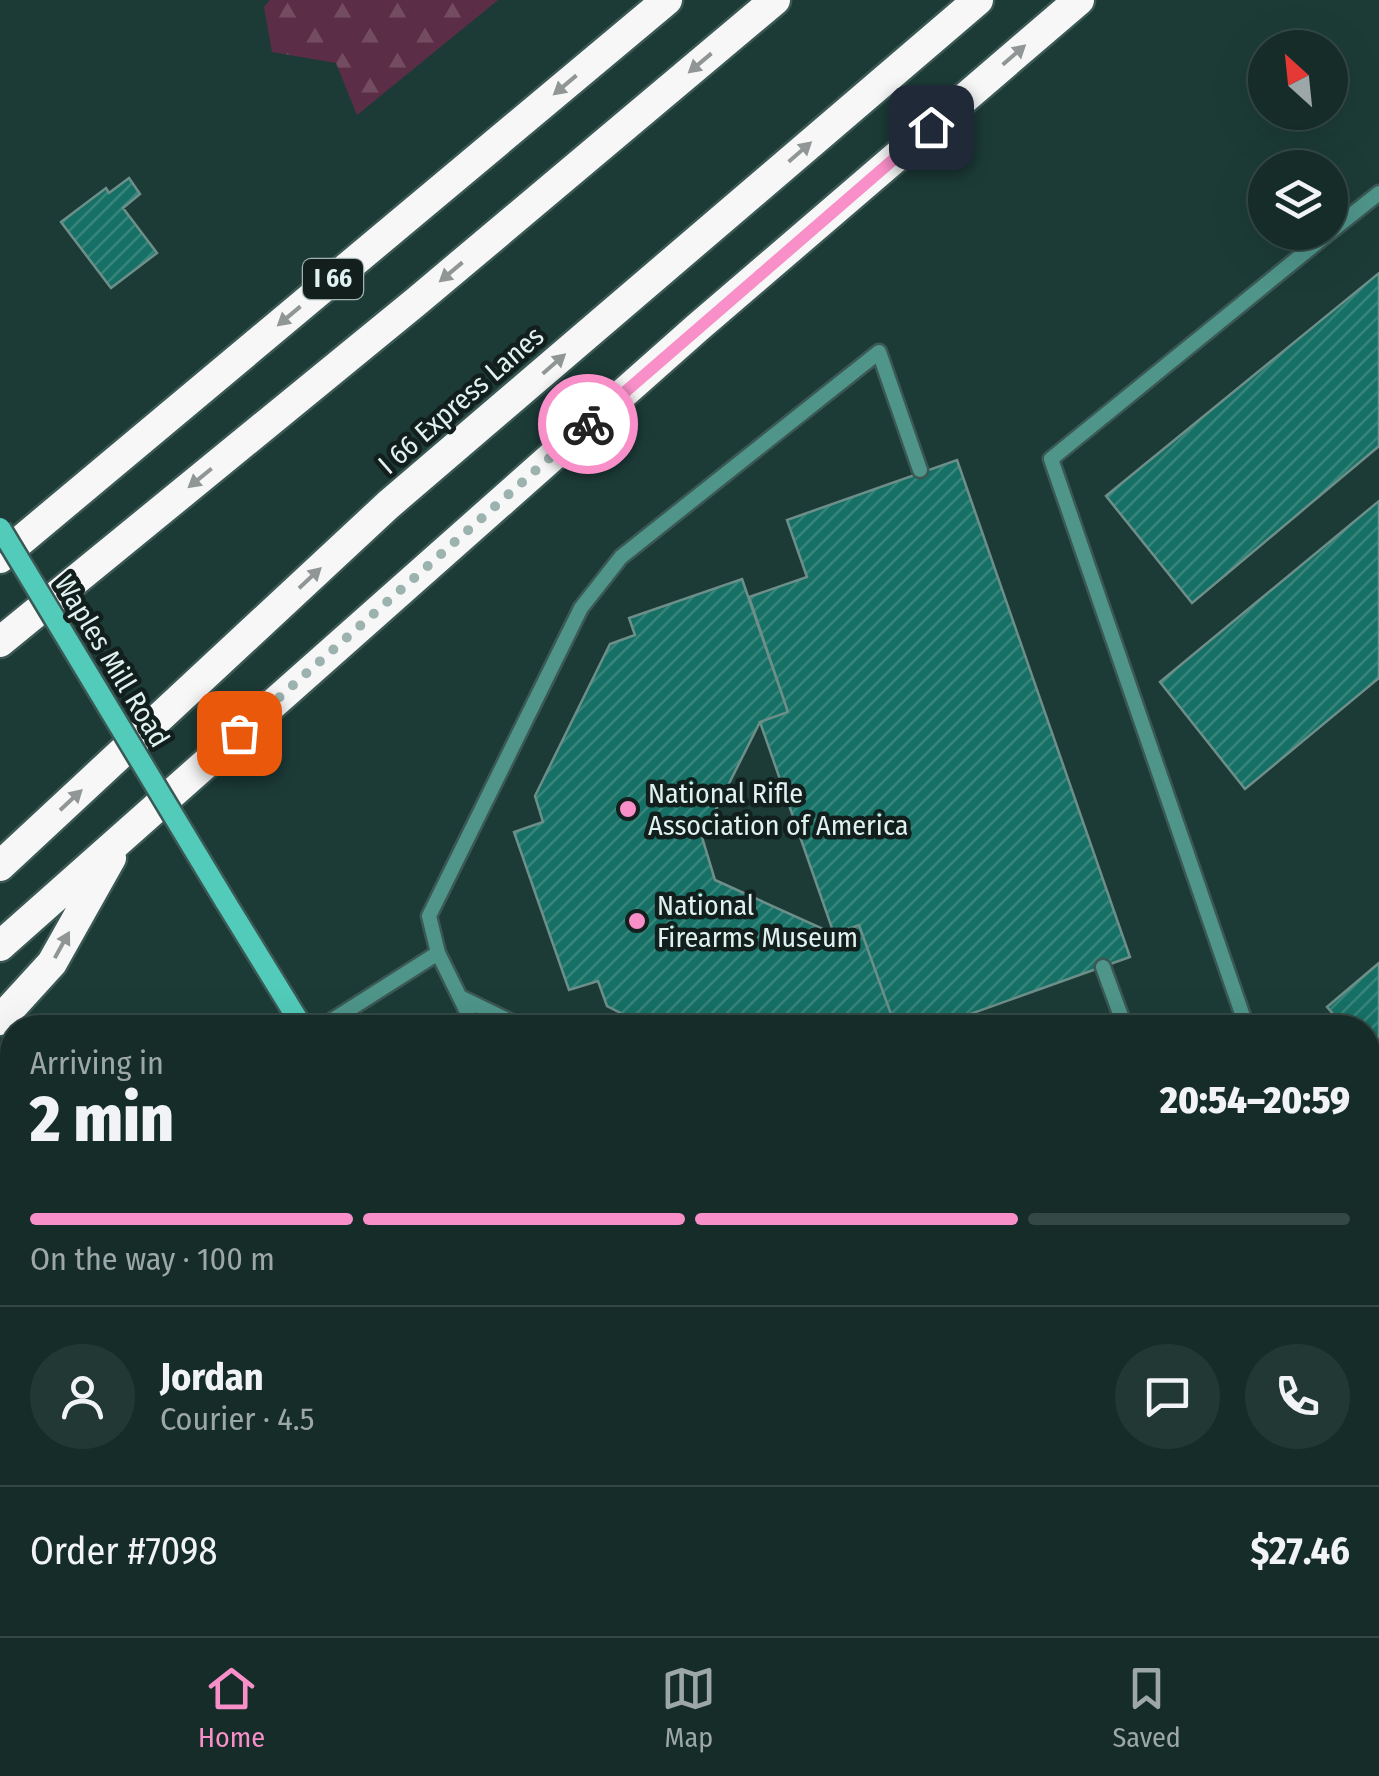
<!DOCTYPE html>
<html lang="en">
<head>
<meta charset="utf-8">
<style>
  :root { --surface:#152c29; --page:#223835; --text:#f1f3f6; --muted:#9da7a8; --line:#344846; --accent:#f98fc9 }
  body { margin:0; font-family:"Fira Sans Condensed",sans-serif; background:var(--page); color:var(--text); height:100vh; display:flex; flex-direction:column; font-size:38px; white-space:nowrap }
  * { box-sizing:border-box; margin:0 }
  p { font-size:32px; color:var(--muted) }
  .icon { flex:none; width:55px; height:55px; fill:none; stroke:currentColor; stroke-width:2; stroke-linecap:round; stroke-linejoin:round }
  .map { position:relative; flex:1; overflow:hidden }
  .side { position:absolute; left:0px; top:1015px; width:1380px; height:622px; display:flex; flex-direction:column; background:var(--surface); border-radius:40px 40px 0 0; box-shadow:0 10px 40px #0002,0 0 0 2px var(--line) }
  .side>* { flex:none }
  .needle { width:65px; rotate:333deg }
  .buttons { position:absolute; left:1248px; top:30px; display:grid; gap:20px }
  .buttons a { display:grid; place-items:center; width:100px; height:100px; border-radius:50%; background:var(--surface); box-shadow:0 10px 40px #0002,0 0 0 2px var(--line); font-size:50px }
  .pin { position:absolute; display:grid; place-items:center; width:85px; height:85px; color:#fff; margin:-42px; border-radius:20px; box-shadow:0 5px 15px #0006 }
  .courier { position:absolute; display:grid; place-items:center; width:100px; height:100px; margin:-50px; border:8px solid #f98fc9; border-radius:50%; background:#fff; color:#222; box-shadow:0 2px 12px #0007 }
  .summary em { font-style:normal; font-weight:800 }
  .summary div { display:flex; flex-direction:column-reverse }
  .summary { display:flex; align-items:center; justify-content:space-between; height:170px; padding:0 30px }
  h1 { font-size:65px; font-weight:800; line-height:75px }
  .bar { display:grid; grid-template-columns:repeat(4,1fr); gap:15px 10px; align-content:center; height:120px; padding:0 30px }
  .bar i { height:12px; border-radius:8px; background:var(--line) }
  .bar .active { background:var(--accent) }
  .bar p { grid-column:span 4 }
  .line { display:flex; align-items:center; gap:25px; padding:0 30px; border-top:2px solid var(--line) }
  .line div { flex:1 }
  .round { display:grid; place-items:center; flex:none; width:105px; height:105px; border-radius:52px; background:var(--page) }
  .tabs { display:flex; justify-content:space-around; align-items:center; height:140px; border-top:2px solid var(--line); background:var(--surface); font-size:28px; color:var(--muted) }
  .tabs a { display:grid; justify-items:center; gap:5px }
  .tabs .active { color:var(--accent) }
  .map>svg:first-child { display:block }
  .forest { fill:url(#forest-firs) }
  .building { fill:url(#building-hatch); stroke:#6e8f89; stroke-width:2.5 }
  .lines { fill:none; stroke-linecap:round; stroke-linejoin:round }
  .lane-casing { stroke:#3b5854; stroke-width:19 }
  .street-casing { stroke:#3b5854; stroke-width:25 }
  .secondary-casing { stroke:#3b5854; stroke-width:25 }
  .highway-casing { stroke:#3b5854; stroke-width:35 }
  .lane { stroke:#4f958a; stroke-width:14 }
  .street { stroke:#4f958a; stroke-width:20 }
  .secondary { stroke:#52cbba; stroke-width:20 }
  .highway { stroke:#f7f7f7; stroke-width:30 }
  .secondary-bridge-casing { stroke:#3b5854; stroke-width:25; stroke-linecap:butt }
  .secondary-bridge { stroke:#52cbba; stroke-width:20 }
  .oneway { fill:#909695 }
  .done { stroke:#9bb2af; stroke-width:10; stroke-dasharray:0 18 }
  .route { stroke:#f98fc9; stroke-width:12 }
  .poi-dot { fill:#f98fc9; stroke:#121f1d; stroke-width:4 }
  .labels { text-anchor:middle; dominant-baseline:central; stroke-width:9; stroke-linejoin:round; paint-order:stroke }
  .shield { fill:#121f1d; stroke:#a2b3b0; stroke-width:2.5 }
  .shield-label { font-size:25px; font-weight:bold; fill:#e0f2ef }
  .street-label { font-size:28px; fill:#e0f2ef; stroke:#121f1d }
  .poi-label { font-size:28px; fill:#e0f2ef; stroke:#121f1d; text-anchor:start }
</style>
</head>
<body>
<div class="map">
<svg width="1379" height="1636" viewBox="0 0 1379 1636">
  <defs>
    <pattern id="forest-firs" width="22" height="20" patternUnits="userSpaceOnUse" patternTransform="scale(2.5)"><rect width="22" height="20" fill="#5c2d47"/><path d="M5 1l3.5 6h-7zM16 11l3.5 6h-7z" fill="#734c62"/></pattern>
    <pattern id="building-hatch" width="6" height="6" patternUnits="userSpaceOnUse" patternTransform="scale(2.5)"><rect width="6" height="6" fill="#167065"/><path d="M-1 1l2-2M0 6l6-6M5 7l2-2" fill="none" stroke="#38857b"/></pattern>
  </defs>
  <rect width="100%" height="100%" fill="#1c3b37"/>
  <!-- forest -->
  <path class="forest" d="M270 0H498L357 115 336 63 272 52 264 7Z"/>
  <!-- building -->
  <path class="building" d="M129 178 140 194 123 208 157 253 111 288 61 222 106 188 109 193Z
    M1379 273V446L1192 603 1106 496Z
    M957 460 1130 957 931 1028H896L859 925 834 934 760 722 788 712 749 597 807 577 787 520Z
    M1379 501V678L1245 789 1160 682Z
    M742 579 788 712 760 722 702 837 715 880 834 934 859 925 896 1028H650L607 1006 598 981 569 990 514 832 543 822 535 796 610 644 635 635 629 618Z
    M1379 963V1068L1368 1054V1028H1345L1327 1007Z
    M12 1411V1532L0 1521V1425Z"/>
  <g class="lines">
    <!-- lane casing -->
    <g class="lane-casing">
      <path id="lane" d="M1330 232 1379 193
        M460 997 524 1028
        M320 1028 438 953
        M475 1028 438 953 429 916 581 608 621 557 879 352 920 470
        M1100 1028 1122 1019 1103 967
        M1247 1028 1051 459 1330 232
        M1375 1118 1379 1124
        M1368 1335 1379 1325
        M1368 1378 1379 1411
        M507 1625 515 1636
        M821 1625 829 1636
        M1343 1625 1347 1636
        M281 1636 290 1625
        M397 1636 411 1625
        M1056 1636 1133 1625"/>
    </g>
    <!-- street casing -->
    <g class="street-casing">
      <path id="street" d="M155 1636 164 1625"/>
    </g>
    <!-- secondary casing -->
    <g class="secondary-casing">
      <path id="secondary" d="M225 901 303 1028
        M664 1625 672 1636"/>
    </g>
    <!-- highway casing -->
    <g class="highway-casing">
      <path id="highway" d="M0 558 667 0
        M0 642 417 301 775 0
        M0 866 388 505 978 0
        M0 946 697 328 1079 0
        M0 1020 52 963 111 858"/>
    </g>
    <!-- lane -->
    <use href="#lane" class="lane"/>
    <!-- street -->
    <use href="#street" class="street"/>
    <!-- secondary -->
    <use href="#secondary" class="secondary"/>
    <!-- highway -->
    <use href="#highway" class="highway"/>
    <!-- secondary-bridge casing -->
    <g class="secondary-bridge-casing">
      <path id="secondary-bridge" d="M0 528 225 901"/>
    </g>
    <!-- secondary-bridge -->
    <use href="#secondary-bridge" class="secondary-bridge"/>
  </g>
  <!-- one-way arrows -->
  <defs><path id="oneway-solid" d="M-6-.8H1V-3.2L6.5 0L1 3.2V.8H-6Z" transform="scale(2.5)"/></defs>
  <g class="oneway">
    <use href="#oneway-solid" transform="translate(1014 55) rotate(-41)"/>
    <use href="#oneway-solid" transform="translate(700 63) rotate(140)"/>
    <use href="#oneway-solid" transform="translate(565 85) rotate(140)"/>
    <use href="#oneway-solid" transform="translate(800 152) rotate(-41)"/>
    <use href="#oneway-solid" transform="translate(451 272) rotate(140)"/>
    <use href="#oneway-solid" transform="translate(289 316) rotate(140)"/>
    <use href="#oneway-solid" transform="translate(554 364) rotate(-41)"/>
    <use href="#oneway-solid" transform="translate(200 478) rotate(141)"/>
    <use href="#oneway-solid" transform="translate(310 578) rotate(-43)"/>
    <use href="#oneway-solid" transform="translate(71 800) rotate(-43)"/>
    <use href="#oneway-solid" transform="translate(62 945) rotate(-61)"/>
  </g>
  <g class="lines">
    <!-- done -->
    <path class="done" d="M239 733 588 424"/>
    <!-- route -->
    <path class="route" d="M588 424 931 127"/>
  </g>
  <!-- markers -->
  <g class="poi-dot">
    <circle cx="628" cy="809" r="10"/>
    <circle cx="637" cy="921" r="10"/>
  </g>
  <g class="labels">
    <!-- shield labels -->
    <rect class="shield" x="303" y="259" width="60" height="40" rx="8"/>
    <g class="shield-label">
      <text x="333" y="279">I 66</text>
    </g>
    <!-- street labels -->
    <g class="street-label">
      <text transform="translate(461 400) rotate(-41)">I 66 Express Lanes</text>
      <text transform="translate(112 661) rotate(59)">Waples Mill Road</text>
    </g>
    <!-- poi labels -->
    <g class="poi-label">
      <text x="648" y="793">National Rifle<tspan x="648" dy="32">Association of America</tspan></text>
      <text x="657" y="905">National<tspan x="657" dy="32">Firearms Museum</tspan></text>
    </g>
  </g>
</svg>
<div class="buttons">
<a><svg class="needle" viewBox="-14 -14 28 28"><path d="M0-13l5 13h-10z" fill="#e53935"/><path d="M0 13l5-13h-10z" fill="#9da7a8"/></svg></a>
<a><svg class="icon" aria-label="layers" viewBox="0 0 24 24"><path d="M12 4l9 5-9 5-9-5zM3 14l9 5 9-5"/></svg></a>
</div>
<div class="pin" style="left:239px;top:733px;background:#ea580c"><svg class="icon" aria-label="bag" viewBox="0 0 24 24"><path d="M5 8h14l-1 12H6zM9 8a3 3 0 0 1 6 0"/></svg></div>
<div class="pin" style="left:931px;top:127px;background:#1f2937"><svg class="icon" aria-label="home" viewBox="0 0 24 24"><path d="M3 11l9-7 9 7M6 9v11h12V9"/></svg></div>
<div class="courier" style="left:588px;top:424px"><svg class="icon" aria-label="bike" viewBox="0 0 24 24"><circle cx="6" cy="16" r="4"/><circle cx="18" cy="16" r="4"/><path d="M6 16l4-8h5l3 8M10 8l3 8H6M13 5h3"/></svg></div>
<section class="side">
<div class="summary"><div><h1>2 min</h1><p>Arriving in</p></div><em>20:54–20:59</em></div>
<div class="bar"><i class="active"></i><i class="active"></i><i class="active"></i><i></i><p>On the way · 100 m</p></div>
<div class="line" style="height:180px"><a class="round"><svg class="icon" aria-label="person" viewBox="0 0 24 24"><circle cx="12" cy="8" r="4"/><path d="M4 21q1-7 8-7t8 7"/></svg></a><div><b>Jordan</b><p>Courier · 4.5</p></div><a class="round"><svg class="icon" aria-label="chat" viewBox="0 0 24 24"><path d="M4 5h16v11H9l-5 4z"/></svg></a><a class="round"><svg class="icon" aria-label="phone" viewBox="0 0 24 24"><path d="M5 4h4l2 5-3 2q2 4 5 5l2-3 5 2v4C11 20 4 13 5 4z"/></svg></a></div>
<div class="line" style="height:130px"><div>Order #7098</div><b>$27.46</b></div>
</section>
</div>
<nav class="tabs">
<a class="active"><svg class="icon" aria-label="home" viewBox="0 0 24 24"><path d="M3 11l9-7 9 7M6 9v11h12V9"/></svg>Home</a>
<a><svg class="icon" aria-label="map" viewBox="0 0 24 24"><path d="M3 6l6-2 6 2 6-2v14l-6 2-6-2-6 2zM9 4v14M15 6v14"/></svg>Map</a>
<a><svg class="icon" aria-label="saved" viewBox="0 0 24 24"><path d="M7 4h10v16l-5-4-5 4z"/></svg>Saved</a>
</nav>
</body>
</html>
